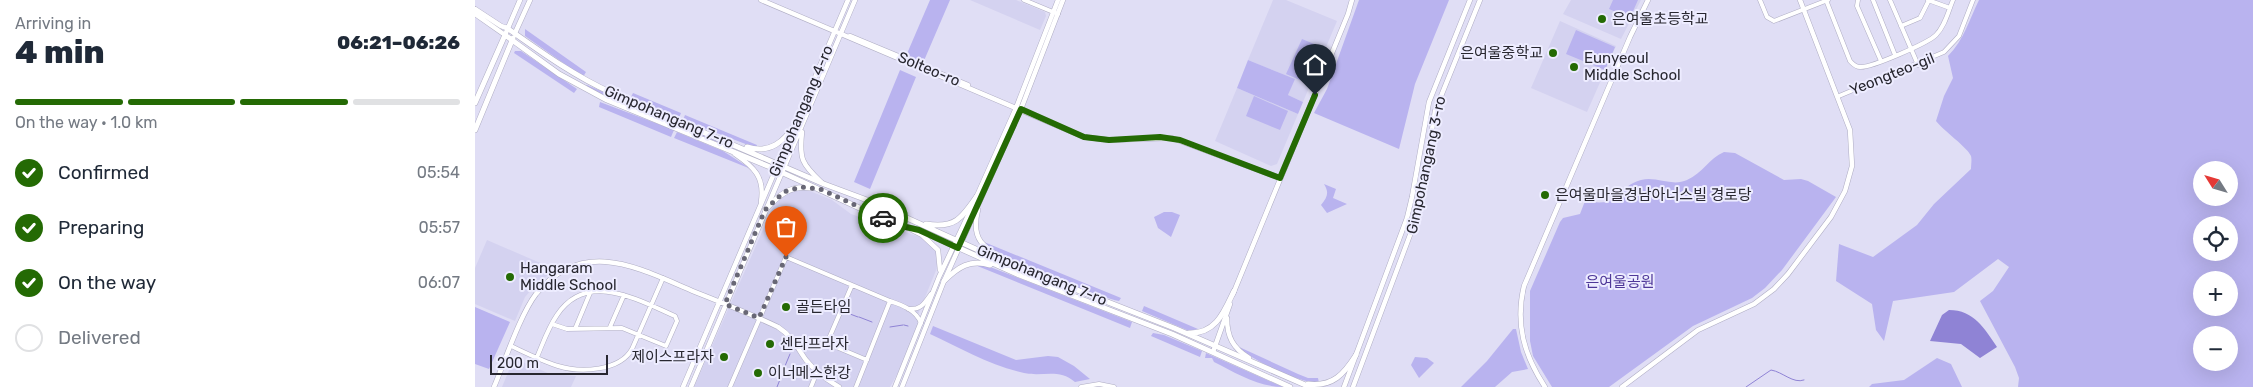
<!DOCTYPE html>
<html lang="en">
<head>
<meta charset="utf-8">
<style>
  :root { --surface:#fff; --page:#f6f6f7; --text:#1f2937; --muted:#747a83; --line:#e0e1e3; --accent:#246a04 }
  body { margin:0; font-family:Rubik,"Noto Sans KR",sans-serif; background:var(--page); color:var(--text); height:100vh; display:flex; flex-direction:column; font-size:19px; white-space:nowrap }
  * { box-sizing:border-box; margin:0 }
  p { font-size:16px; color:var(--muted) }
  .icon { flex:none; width:28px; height:28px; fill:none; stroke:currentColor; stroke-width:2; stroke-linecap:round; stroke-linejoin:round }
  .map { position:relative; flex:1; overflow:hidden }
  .side { display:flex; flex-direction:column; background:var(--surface); width:475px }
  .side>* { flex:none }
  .needle { width:32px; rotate:307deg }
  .fabs { position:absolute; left:1718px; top:161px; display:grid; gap:10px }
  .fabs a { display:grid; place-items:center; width:45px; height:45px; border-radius:50%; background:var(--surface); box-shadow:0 5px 20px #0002; font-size:25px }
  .scale { position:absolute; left:15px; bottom:12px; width:118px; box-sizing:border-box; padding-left:5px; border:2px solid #282730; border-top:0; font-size:14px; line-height:18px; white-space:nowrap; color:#282730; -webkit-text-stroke:4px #edecff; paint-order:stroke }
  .pin { position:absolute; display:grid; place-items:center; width:42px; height:42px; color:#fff; margin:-51px -21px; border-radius:50% 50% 50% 0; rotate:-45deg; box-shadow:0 0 5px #0007 }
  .pin .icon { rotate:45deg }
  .courier { position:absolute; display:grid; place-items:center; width:50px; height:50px; margin:-25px; border:4px solid #246a04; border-radius:50%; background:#fff; color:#222; box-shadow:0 1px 6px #0007 }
  .headline em { font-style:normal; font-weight:800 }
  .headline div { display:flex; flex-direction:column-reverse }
  .headline { display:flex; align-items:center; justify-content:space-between; height:85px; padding:0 15px }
  h1 { font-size:32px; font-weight:800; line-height:38px }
  .bar { display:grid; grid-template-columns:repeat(4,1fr); gap:8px 5px; align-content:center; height:60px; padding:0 15px }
  .bar i { height:6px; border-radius:4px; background:var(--line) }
  .bar .active { background:var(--accent) }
  .bar p { grid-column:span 4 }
  ol { padding:0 15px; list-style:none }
  li { display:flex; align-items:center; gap:15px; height:55px }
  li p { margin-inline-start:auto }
  li .icon { padding:5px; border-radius:50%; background:var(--accent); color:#fff; stroke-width:4 }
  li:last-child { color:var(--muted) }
  li i { width:28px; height:28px; border:2px solid var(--line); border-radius:50% }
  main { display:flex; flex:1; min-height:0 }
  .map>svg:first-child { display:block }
  .built { fill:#d4d2f0 }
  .green { fill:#b9b3ef; fill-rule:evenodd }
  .water { fill:#8f83d5 }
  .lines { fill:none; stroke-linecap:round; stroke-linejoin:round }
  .stream { stroke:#8f83d5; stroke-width:1 }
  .minor-casing { stroke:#afadc3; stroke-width:5 }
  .tertiary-casing { stroke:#afadc3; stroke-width:5.5 }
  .secondary-casing { stroke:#afadc3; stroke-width:6 }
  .minor { stroke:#fff; stroke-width:4 }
  .tertiary { stroke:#fff; stroke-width:4.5 }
  .secondary { stroke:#fff; stroke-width:5 }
  .done { stroke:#686775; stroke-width:5; stroke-dasharray:0 9 }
  .route { stroke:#246a04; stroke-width:6 }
  .poi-dot { fill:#246a04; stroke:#edecff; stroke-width:2 }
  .labels { text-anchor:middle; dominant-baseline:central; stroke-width:4; stroke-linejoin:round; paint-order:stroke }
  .poi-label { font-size:15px; fill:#282730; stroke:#edecff; text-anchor:start }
  .street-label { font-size:15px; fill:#282730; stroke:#edecff }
  .park-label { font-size:15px; fill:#4f3899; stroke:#edecff }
</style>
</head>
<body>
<main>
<section class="side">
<div class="headline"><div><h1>4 min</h1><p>Arriving in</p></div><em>06:21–06:26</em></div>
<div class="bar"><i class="active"></i><i class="active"></i><i class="active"></i><i></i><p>On the way · 1.0 km</p></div>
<ol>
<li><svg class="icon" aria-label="check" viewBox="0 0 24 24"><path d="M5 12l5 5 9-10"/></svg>Confirmed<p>05:54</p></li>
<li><svg class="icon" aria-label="check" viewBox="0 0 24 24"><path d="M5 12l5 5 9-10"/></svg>Preparing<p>05:57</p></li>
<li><svg class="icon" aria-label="check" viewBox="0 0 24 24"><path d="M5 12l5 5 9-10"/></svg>On the way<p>06:07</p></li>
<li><i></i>Delivered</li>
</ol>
</section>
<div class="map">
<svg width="1778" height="387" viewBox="0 0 1778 387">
  <rect width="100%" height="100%" fill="#e0def5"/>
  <!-- built -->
  <path class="built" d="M495 0H541L570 12 571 16 565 30Z
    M798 0H811L862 21 828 102 813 95 819 79 773 60Z
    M1096 0H1166L1146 39 1088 14Z
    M1085 21 1141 46 1112 112 1056 88Z
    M762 88 823 114 802 164 796 166 740 141Z
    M330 189 357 200 376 214 448 238 461 251 462 268 442 317 443 324 425 369 415 387H219L301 200 310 193Z
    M12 240 70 265 75 274 64 281 50 297 40 321 0 304V268Z
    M39 358 75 374 101 376 96 387H27Z"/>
  <!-- green -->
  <path class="green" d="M455 0H475L448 63 431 56Z
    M884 0H974L940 84 924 149 839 113 852 89Z
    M1138 0H1163L1155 18 1134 9Z
    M1504 0H1778V387H1543L1544 378 1540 367 1505 301 1518 291 1534 267 1523 259 1479 292 1418 301 1409 341 1401 330 1397 304 1361 281 1364 244 1398 257 1442 225 1459 204 1496 169C1496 165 1497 160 1496 156 1493 148 1468 130 1461 121L1469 96 1478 78 1473 56C1489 40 1494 20 1504 0ZM1726 170H1754V198H1726ZM1726 225H1754V252H1726ZM1726 280H1754V308H1726ZM1726 335H1754V362H1726Z
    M50 29 111 72 108 77 50 36Z
    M1101 30 1140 47 1130 70 1091 54Z
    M827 39 849 48 834 84 811 74Z
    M40 51H46L102 89 99 93 39 53Z
    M773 60 820 79 813 95 828 102 823 114 762 88Z
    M425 70 441 77 395 189 379 182Z
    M112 85 259 148V149L118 91 111 86Z
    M158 93 206 113 204 118 162 101 156 97Z
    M779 96 813 111 805 130 771 116Z
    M125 102 199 130 196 137 124 107Z
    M210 115 282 145 281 148 208 120Z
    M202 132 248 151 276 169 199 138Z
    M1249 152 1260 153 1309 180 1326 179 1333 181 1361 197 1307 270 1290 288 1277 298 1218 326 1134 387H1077L1058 356 1055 341V291L1085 222 1088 218 1105 214 1110 201C1150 208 1140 187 1166 180 1182 176 1197 187 1212 180 1228 173 1234 158 1249 152Z
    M849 184 861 189 858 198 872 204 852 213 846 205C853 197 854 192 849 184Z
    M689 212H697L705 215 696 237 683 228 679 217Z
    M509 242 646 298 644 301C619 296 523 259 509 242Z
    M500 265H510L657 322 655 328Z
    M669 306 723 329 714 331 667 311Z
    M0 307 35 322 14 369 0 364Z
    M458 326 541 360 573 356 583 357 599 366 615 379 600 382C584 368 568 377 549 373 516 366 485 348 455 334Z
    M1038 329H1041L1046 352 1053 369 1037 372 1020 387H986L1012 361Z
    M678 333 689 335 727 351 725 357 676 336Z
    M762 346 823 374 833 378H843L844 383C824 383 776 360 762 346Z
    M731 353 808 387C783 387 761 373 739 362L737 358H730Z
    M940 357 952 358 959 363 944 378 936 365Z
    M1462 358 1476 364 1487 387H1394L1397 384 1429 380Z"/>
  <!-- water -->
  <path class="water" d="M1474 310C1499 310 1510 329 1522 347L1505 358 1486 344 1455 341 1467 315Z"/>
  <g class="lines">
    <!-- stream -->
    <path class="stream" d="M343 300 359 307
      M375 314 383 317
      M384 317 397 322
      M429 325 433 326
      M415 327 428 325
      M310 366 315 354
      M302 387 310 367
      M1271 387 1296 370C1308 372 1318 384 1329 380"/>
    <!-- minor casing -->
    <g class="minor-casing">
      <path id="minor" d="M549 0 583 14
        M1285 0 1292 17 1299 21 1353 0
        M1351 0 1375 61C1378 64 1380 67 1385 67 1396 68 1453 43 1461 35 1470 26 1473 12 1478 0
        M1383 0 1382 6 1406 61
        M1398 0 1420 55
        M1415 0 1443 65
        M1453 0 1475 8
        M1426 26 1445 18 1454 0
        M1364 96 1469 52 1484 36 1498 0
        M377 285 355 336 354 344 392 360
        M415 301C427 305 441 310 446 323
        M433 309C446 310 449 304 456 294
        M135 327 149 295
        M100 329 115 293
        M36 346C51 353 67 361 83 366 106 373 145 371 157 349L188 278
        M62 357C68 343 73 328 82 315 112 270 163 300 200 316L202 321 191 346 147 328 92 329 77 324
        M255 387 311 257 415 301 381 387
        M336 387 342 372
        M606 387 624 384 639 387"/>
    </g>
    <!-- tertiary casing -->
    <g class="tertiary-casing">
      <path id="tertiary" d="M286 0 609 137 634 140 697 138 805 178
        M0 9 26 26 32 28
        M0 14 30 35 45 0
        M40 33 55 0
        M375 36 493 85
        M327 132C324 159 327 164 346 182
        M260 154C279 167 290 177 286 202
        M501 198 541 108 583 0
        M503 210C495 240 509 248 533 261
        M437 230 447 235 463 250 465 270
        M758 294 873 14 877 0
        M752 318C752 337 758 348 774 358
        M738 352 755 304
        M19 387C30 361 45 315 61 294 109 236 165 269 220 292 248 303 276 314 303 327 317 336 322 347 331 360 340 371 352 380 364 387
        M208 387 373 0
        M216 387 380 0
        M420 387 464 277 498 205
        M427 387 469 281 546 109 588 0
        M869 387 932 218 937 197 954 102 995 0
        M878 387 944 211 960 111 1005 0
        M1070 387C1049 355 1040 324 1049 286L1155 37 1173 0
        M1147 387 1223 330 1279 304 1299 289 1313 274 1356 217 1370 191 1377 166 1375 130 1325 0"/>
    </g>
    <!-- secondary casing -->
    <g class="secondary-casing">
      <path id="secondary" d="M32 28C66 52 99 76 137 93L349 184 392 200 523 259 699 328 835 387
        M0 103 30 35 84 74 132 100 295 167 402 216 431 227 444 230 544 275 697 334 815 387
        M0 130 38 38
        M272 147C295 154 309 142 321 123
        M290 210C304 195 315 185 336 188
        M451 224C480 229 487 218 502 196
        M469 281C483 267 495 259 515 265
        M714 333C741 334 749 312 759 291
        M833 384C858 387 869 374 881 355"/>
    </g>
    <!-- minor -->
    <use href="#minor" class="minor"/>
    <!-- tertiary -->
    <use href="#tertiary" class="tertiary"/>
    <!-- secondary -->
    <use href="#secondary" class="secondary"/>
  </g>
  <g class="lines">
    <!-- done -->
    <path class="done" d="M311 257 284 318 250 304 290 210 309 192 325 187 345 189 408 218"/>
    <!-- route -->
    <path class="route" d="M408 218 431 227 444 230 483 248 546 109 609 137 634 140 685 137 705 140 805 178 840 95"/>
  </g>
  <!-- markers -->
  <g class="poi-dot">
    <circle cx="1127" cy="19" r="5"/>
    <circle cx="1078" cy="53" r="5"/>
    <circle cx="1099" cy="67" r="5"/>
    <circle cx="1070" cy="195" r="5"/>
    <circle cx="35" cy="277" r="5"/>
    <circle cx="311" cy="307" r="5"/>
    <circle cx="295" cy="344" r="5"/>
    <circle cx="249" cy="357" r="5"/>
    <circle cx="283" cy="373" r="5"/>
  </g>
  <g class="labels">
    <!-- poi labels -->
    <g class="poi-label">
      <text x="1137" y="19">은여울초등학교</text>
      <text x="1068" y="53" text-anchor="end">은여울중학교</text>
      <text x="1109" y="58">Eunyeoul<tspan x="1109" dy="17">Middle School</tspan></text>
      <text x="1080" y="195">은여울마을경남아너스빌 경로당</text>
      <text x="45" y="268">Hangaram<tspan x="45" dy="17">Middle School</tspan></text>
      <text x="321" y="307">골든타임</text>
      <text x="305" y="344">센타프라자</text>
      <text x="239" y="357" text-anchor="end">제이스프라자</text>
      <text x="293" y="373">이너메스한강</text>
    </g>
    <!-- street labels -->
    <g class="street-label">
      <text transform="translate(454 69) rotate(23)">Solteo-ro</text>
      <text transform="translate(1417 74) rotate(-22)">Yeongteo-gil</text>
      <text transform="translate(326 111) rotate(-67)">Gimpohangang 4-ro</text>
      <text transform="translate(194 117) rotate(23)">Gimpohangang 7-ro</text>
      <text transform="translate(951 165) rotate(-78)">Gimpohangang 3-ro</text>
      <text transform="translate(567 275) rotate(22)">Gimpohangang 7-ro</text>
    </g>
    <!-- park labels -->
    <g class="park-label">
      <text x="1145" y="282">은여울공원</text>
    </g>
  </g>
</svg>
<div class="fabs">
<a><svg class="needle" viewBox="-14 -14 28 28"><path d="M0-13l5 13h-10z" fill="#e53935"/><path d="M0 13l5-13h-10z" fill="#747a83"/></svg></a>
<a><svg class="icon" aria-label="locate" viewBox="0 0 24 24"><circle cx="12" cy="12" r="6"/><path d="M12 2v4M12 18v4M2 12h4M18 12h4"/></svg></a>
<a>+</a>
<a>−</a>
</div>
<div class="scale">200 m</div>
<div class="pin" style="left:311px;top:257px;background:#ea580c"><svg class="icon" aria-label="bag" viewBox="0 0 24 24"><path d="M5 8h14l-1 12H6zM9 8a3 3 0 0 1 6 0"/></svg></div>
<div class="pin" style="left:840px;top:95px;background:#1f2937"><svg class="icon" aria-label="home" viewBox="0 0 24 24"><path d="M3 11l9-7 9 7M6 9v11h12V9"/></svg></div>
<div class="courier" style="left:408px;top:218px"><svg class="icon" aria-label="car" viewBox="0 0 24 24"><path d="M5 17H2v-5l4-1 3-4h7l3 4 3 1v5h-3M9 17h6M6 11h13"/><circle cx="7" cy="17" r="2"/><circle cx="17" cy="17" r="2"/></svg></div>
</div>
</main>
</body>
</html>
